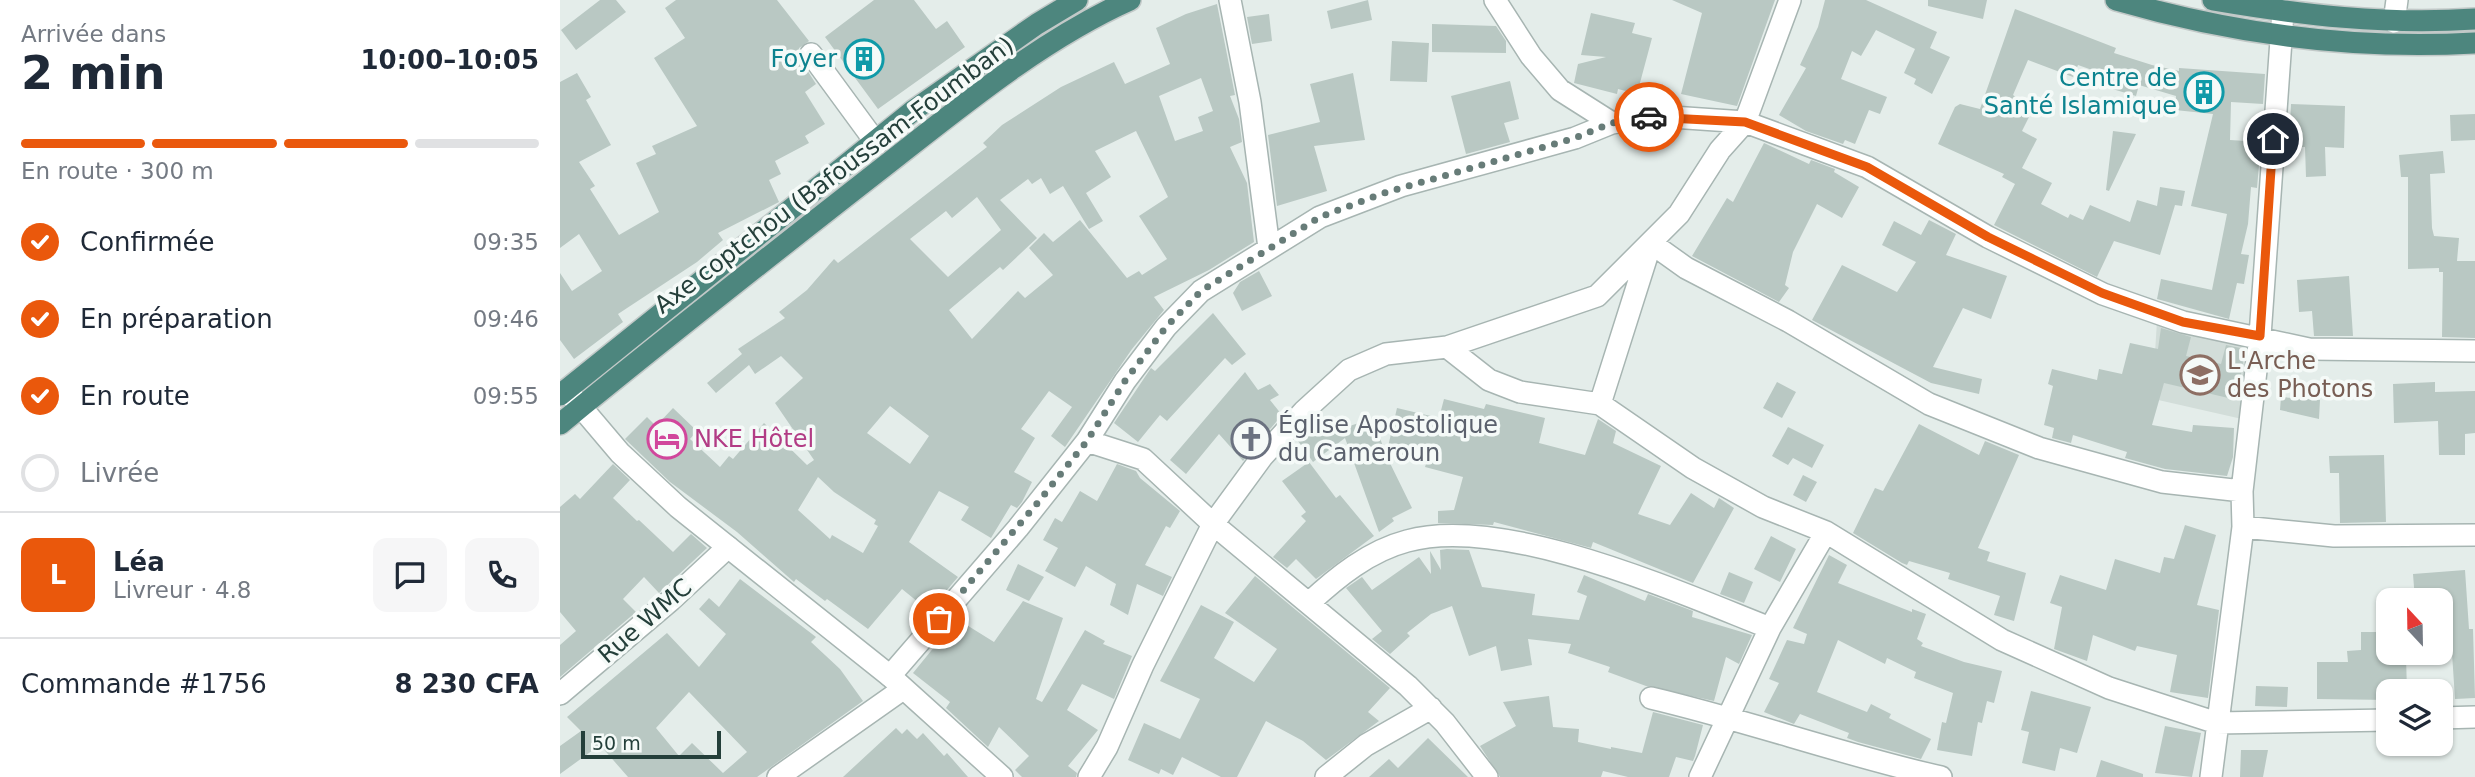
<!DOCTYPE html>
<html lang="fr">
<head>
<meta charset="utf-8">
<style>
  :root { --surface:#fff; --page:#f6f6f7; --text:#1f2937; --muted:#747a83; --line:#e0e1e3; --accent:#ea580c }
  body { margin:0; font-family:"DejaVu Sans",sans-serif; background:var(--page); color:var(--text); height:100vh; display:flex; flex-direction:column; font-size:26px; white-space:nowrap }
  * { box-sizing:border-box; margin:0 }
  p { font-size:23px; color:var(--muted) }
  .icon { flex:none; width:38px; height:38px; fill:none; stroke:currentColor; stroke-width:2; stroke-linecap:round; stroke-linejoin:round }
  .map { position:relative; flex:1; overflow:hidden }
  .sheet { display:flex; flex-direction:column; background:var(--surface); width:560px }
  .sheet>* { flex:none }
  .needle { width:46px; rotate:338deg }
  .tools { position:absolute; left:1816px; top:588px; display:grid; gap:14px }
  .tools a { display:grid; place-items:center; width:77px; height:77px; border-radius:14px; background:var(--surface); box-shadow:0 2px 5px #0004; font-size:35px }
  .scale { position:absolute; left:21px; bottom:18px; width:140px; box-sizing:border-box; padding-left:7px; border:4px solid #243f3a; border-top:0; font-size:19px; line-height:24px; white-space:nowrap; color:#243f3a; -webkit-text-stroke:5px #f5faf8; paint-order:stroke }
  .pin { position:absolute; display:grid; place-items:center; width:60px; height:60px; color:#fff; margin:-30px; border:4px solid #fff; border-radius:50%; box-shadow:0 2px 7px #0007 }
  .courier { position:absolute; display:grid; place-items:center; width:70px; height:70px; margin:-35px; border:5px solid #ea580c; border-radius:50%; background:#fff; color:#222; box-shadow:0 2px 9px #0007 }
  .headline em { font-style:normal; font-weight:700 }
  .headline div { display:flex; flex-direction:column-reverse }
  .headline { display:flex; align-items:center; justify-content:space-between; height:119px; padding:0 21px }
  h1 { font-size:46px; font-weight:700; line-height:52px }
  .bar { display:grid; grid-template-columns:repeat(4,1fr); gap:10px 7px; align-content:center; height:84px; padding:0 21px }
  .bar i { height:9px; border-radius:5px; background:var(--line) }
  .bar .selected { background:var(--accent) }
  .bar p { grid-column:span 4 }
  .line { display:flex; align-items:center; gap:18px; padding:0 21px; border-top:2px solid var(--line) }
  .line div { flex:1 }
  .round { display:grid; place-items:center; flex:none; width:74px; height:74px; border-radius:14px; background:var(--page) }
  ol { padding:0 21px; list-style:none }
  li { display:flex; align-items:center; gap:21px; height:77px }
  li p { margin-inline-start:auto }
  li .icon { padding:7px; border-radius:50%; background:var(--accent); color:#fff; stroke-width:4 }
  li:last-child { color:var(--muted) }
  li i { width:38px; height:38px; border:4px solid var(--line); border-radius:50% }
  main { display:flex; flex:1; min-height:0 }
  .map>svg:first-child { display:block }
  .built { fill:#d2ddd9 }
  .building { fill:#b9c8c3; fill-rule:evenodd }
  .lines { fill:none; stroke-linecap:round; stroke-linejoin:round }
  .minor-casing { stroke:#a7b5b2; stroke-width:24 }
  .tertiary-casing { stroke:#a7b5b2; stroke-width:24 }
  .trunk-casing { stroke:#c2c9c8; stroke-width:24 }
  .minor { stroke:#fff; stroke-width:21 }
  .tertiary { stroke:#fff; stroke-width:21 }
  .trunk { stroke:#4d867e; stroke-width:21 }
  .done { stroke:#677c78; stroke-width:7; stroke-dasharray:0 12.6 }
  .route { stroke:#ea580c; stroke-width:9 }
  .labels { text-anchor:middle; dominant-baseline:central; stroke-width:7; stroke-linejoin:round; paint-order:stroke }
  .culture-label { font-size:24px; fill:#0d838f; stroke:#f5faf8; text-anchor:end }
  .street-label { font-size:24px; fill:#243f3a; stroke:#f5faf8 }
  .education-label { font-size:24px; fill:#785e54; stroke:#f5faf8; text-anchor:start }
  .worship-label { font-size:24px; fill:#5b616d; stroke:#f5faf8; text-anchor:start }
  .hotel-label { font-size:24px; fill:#b23c85; stroke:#f5faf8; text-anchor:start }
</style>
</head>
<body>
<main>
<section class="sheet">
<div class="headline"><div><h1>2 min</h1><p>Arrivée dans</p></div><em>10:00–10:05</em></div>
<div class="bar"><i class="selected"></i><i class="selected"></i><i class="selected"></i><i></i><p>En route · 300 m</p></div>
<ol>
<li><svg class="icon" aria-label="check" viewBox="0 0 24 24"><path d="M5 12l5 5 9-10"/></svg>Confirmée<p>09:35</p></li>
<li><svg class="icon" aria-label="check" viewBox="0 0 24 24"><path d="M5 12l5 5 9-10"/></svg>En préparation<p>09:46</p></li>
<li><svg class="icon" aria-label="check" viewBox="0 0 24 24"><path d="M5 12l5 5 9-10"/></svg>En route<p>09:55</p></li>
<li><i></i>Livrée</li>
</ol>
<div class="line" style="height:126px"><b class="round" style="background:var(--accent);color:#fff">L</b><div><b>Léa</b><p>Livreur · 4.8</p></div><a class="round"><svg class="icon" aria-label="chat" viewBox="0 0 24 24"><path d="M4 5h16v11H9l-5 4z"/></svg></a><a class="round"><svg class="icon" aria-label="phone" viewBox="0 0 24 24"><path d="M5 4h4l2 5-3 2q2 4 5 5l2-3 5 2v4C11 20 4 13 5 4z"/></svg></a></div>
<div class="line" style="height:91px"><div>Commande #1756</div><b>8 230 CFA</b></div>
</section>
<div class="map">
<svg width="1915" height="777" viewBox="0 0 1915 777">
  <rect width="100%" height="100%" fill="#e4edea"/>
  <!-- built -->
  <path class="built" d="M1597 321 1697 342 1682 419 1585 397 1595 353Z"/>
  <!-- building -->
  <path class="building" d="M40 0H56L66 12 16 50 1 30Z
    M116 0H217L249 41 239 48 238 56 256 84 245 92 265 124 245 136 249 143 215 161 221 174 209 180 219 202 158 233 163 240 137 262 58 314 63 322 14 359 0 340V273L12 291 42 271 19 234 0 248V82L17 73 31 97 26 100 51 145 19 162 35 186 30 189 59 235 99 212 76 163 96 154 92 146 137 126 94 58 125 38 105 8Z
    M314 0H354L376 29 387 21 405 47 318 109 265 37Z
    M808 0 812 20 771 29 767 11Z
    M1112 0H1215L1177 106 1121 94 1142 13Z
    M1265 0H1306L1377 32 1370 48 1390 57 1372 94 1354 84 1356 79 1344 73 1355 49 1316 30 1301 56 1292 51 1281 79 1327 97 1320 114 1309 110 1295 144 1285 140 1283 144 1246 131 1219 115 1246 68 1240 65 1258 27Z
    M1368 0H1427L1423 19 1368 6Z
    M657 4 675 95 670 96 679 119 682 142 670 147 687 183 694 242 649 270 594 297 604 310 572 349 505 447 491 436 512 407 489 391 461 429 475 438 454 472 472 482 462 502 457 508 451 505 431 538 401 520 409 507 379 491 349 542 398 577 369 611 342 589 308 629 267 599 265 601 236 579 234 582 177 532 110 482 65 439 87 417 96 426 113 408 137 431 130 439 160 467 169 456 173 459 204 423 247 465 254 460 215 403 243 378 221 356 195 374 189 365 156 393 147 383 182 354 178 349 225 318 219 312 247 290 274 259 278 263 427 147 423 143 442 125 501 87 554 62 565 84 610 64 596 28 626 14ZM641 78 653 111 638 117 643 131 615 141 599 96ZM576 131 608 197 579 216 607 259 582 275 579 271 567 278 520 220 493 242 484 233 469 248 493 275 465 298 458 291 412 339 389 310 440 267 443 270 477 238 440 200 468 179 472 184 481 178 490 194 503 186 529 229 543 221 526 193 551 177 535 151ZM417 197 441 230 388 277 350 239 386 211 392 218ZM330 406 369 436 350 464 307 433ZM258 477 274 492 316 520 314 524 318 526 303 553 272 535 270 539 238 510Z
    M1455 9 1556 48 1554 53 1592 65 1619 71V68L1705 74 1703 104 1671 102 1670 140 1701 142 1697 188 1691 187 1688 224 1681 254 1689 255 1684 284 1677 283 1669 319 1597 299 1601 279 1652 290 1667 214 1631 206 1653 114 1615 110 1616 96 1579 85 1576 96 1549 88 1552 77 1518 65 1513 77 1468 60 1453 95 1457 98 1455 102 1472 111 1462 131 1477 139 1462 168 1492 183 1481 204 1508 218 1510 214 1523 220 1530 205 1570 222 1577 200 1597 206 1600 187 1625 191 1622 206 1615 205 1600 255 1554 241 1537 277 1434 225 1455 184 1442 177 1444 174 1378 144 1395 107 1400 104 1420 109Z
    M1031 13 1075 23 1072 33 1092 38 1077 94 1058 89 1057 94 1014 83 1018 64 1046 57 1021 55Z
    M709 14 712 41 692 44 687 17Z
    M872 24 936 26 946 41V53L872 52Z
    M832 41 869 43 867 82 830 81Z
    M793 73 805 140 754 146 767 191 717 206 708 135 760 122 750 84Z
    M950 81 959 119 944 123 950 142 906 154 891 96Z
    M1731 104 1785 106 1784 148 1765 147 1766 176 1746 177 1745 147 1729 146Z
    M1915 114V140L1891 141 1890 115Z
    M1553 131 1576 134 1549 191 1546 190Z
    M1204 143 1249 164 1251 160 1275 169 1274 172 1299 187 1282 218 1257 204 1233 252 1225 285 1229 288 1219 302 1132 256 1167 198 1173 202Z
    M1883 151 1885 173 1870 174 1872 228 1874 236 1899 238 1897 261H1915V338L1882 337 1883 272H1879V268L1848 269V177H1841L1839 155Z
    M1369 220 1396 234 1386 255 1447 276 1431 319 1403 308 1373 367 1422 379 1419 394 1371 383 1252 320 1282 265 1337 292 1356 262 1322 245 1334 221 1361 235Z
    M699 271 712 296 682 311 673 293 680 282Z
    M1789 276 1793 336H1754L1752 311 1739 312 1737 280Z
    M653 313 686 354 672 365 665 358 607 421 600 415 578 442 554 423 591 368 595 371Z
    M1601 328 1631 337 1626 356 1661 364 1666 345 1685 349 1677 400 1604 383 1592 425 1632 432 1633 425 1674 428 1673 457 1667 476 1605 469 1565 458 1567 452 1513 435 1511 443 1492 438 1494 428 1484 425 1493 386 1488 384 1492 369 1537 380 1539 369 1562 374 1570 343 1598 349Z
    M685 372 698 390 710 384 719 395 710 400 722 415 683 461 659 434 626 474 610 460Z
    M1217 382 1236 392 1222 418 1203 408Z
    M1875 382V392L1915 391V433L1905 434V455H1879L1878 421 1834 423 1833 384Z
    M1721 397 1760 400 1759 419 1720 410Z
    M884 399 924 409 926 404 985 418 979 443 1025 455 1038 419 1056 431 1053 443 1101 466 1078 514 1110 525 1131 493 1154 508 1159 498 1174 508 1133 583 1033 542 1031 548 934 522 933 525 878 523V511L894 510 903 477 865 467 867 461 827 451 837 408 879 418Z
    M805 421 807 424 814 421 826 455 852 508 832 518 834 521 819 532 785 438 753 462 738 441 761 424 768 433Z
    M1359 424 1419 455 1425 441 1459 455 1418 548 1430 552 1427 561 1466 573 1454 621 1434 615 1440 596 1388 579 1390 573 1349 561 1347 565 1342 563 1293 533 1315 488 1323 491Z
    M1228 427 1264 445 1252 468 1233 458 1228 465 1212 456Z
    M1824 455 1826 522 1780 523 1779 473H1770L1769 456Z
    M749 462 776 498 780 495 814 536 756 579 736 559 727 568 713 557 746 521 741 516 746 512 722 481Z
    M53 464 70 480 53 498 77 521 79 520 113 552 131 534 147 548 99 593 84 577 63 599 76 612 0 677V645L16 631 0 612V507L15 494 20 499Z
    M557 464 576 471 580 478 620 511 610 528 606 526 585 565 612 577 607 587 603 596 577 584 568 615 550 605 556 584 526 566 515 587 485 571 498 548 483 540 495 518 502 522 520 491 537 501Z
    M1243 475 1257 482 1246 502 1233 495Z
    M1625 525 1656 535 1637 605 1659 610 1648 698 1610 692 1617 655 1577 646 1575 651 1533 635 1527 661 1494 649 1502 607 1490 603 1500 575 1546 590 1555 559 1600 573 1604 557 1614 559Z
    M1211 536 1236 549 1220 582 1194 569Z
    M887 549 909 550 922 587 975 594 972 615 1019 620 1027 596 1017 592 1024 575 1085 601 1088 594 1133 611 1132 617 1192 635 1179 664 1166 657 1154 701 1086 686 1048 672 1050 667 1008 653 1011 644 968 639 972 665 941 671 936 646 909 656 892 606 871 614 847 633 850 636 830 654 812 639 822 631 786 588 802 577 812 590 859 557 871 574 870 551 881 570 880 550Z
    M1269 555 1287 565 1278 583 1352 612V609L1366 614 1357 639 1363 643 1361 646 1404 662 1442 671 1434 703 1427 701 1422 723 1418 722 1412 756 1377 750 1382 722 1386 723 1393 693 1354 678 1356 672 1327 658 1325 664 1278 640 1257 692 1307 712 1311 704 1331 714 1329 718 1371 739 1361 759 1298 742 1287 738 1289 733 1240 714 1234 724 1204 712 1219 683 1209 679 1227 640 1244 644 1247 634 1233 628Z
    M458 564 484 577 469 601 446 590Z
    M1905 570 1909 629H1913L1915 698 1895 699 1892 653H1881V600H1855L1853 574Z
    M1169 572 1193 582 1184 603 1160 594Z
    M695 576 830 688 808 712 819 721 766 760 743 741 706 721 677 777H661L622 757 613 775 601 769 599 774 568 760 584 723 620 739 640 699 600 681 641 605 674 622 654 658 694 682 717 649 665 613Z
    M180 579 256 637 251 642 280 669 303 701 197 777H68L40 745 0 774V746L21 731 7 717 107 633 139 667 166 634 139 609 149 598 159 607ZM129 692 187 752 163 773 132 743 119 756 96 728Z
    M463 601 503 618 476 699 482 702 525 630 545 641 543 644 572 656 554 699 522 684 507 710 538 730 508 766 517 773 516 777H462L455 770 469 756 439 727 428 747 386 708 390 702 353 673 397 619 434 642Z
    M1801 632H1829V657H1846L1847 691H1829V700L1757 699V662H1788L1787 651 1801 650Z
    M1696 686 1728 687 1727 707 1695 706Z
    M1471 691 1531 707 1517 753 1500 748 1495 771 1462 763 1469 732 1461 730Z
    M989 696 993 727 1019 729 1018 742 1051 749V747L1082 753 1093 712 1143 725 1135 756 1133 761 1116 757 1109 777H1068L1043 771 1041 777H940L920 746 956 726 943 702Z
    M1605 726 1641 733 1632 777 1595 773Z
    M336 728 342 734 347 729 357 739 363 733 384 756 387 753 408 777H283Z
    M868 738 908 777H809L829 759 838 768Z
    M1681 750H1708L1703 777H1680Z
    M1541 760 1583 774V777H1536Z"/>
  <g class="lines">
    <!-- minor casing -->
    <g class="minor-casing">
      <path id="minor" d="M670 0 690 102 709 248
        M935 0 971 56 1000 90 1052 123
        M1834 22 1837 0
        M251 54 317 144
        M887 347 929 380 960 392 1040 404 1133 468 1203 507 1266 532 1442 640 1549 688 1657 723 1829 720
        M1040 404 1091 243 1126 268 1228 321 1369 404 1479 448 1602 482 1682 491
        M527 441 583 459 653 524 848 686 885 723 927 777
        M1683 527 1774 536 1915 535
        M749 603C777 577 809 551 847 541 944 514 1118 592 1210 628
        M330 676 458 528 527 441 565 381 606 327 641 291 760 217 841 186 1015 138 1052 123 1097 116 1185 122 1307 167 1428 237 1543 294 1623 322 1749 349 1915 351
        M0 694 111 600 168 547
        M1091 698C1189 721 1283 755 1381 777
        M1881 718 1915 717
        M218 777 343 689
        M529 777 547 747 583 665 653 524 702 457 744 411 789 370 826 354 887 347 1037 296 1119 214 1160 150 1185 122 1230 0
        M766 777 806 745 871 708
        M1140 777 1210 628 1266 532
        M1651 777 1683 527 1682 491 1700 336 1723 12"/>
    </g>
    <!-- tertiary casing -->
    <g class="tertiary-casing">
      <path id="tertiary" d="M10 394 60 453 118 507 330 676 442 777"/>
    </g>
    <!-- trunk casing -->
    <g class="trunk-casing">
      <path id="trunk" d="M1556 0C1673 34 1793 50 1915 43
        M1653 0C1741 15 1826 25 1915 19
        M0 395 354 110 477 24 517 0
        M0 424C103 340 207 258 312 176 392 114 478 41 570 0"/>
    </g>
    <!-- minor -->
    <use href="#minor" class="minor"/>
    <!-- tertiary -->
    <use href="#tertiary" class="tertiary"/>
    <!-- trunk -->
    <use href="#trunk" class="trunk"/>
  </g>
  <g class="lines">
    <!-- done -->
    <path class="done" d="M379 619 475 506 527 441 565 381 606 327 641 291 760 217 821 194 1015 138 1052 123 1089 117"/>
    <!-- route -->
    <path class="route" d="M1089 117 1185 122 1307 167 1428 237 1542 293 1623 322 1700 336 1713 139"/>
  </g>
  <!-- icons -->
  <defs>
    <g id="building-ring" transform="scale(2.0125)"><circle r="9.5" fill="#f5faf8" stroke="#0f9aa8" stroke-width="1.5"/><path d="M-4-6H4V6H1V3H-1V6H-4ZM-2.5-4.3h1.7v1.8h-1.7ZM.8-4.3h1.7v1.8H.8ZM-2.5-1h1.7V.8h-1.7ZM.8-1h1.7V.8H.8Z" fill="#0f9aa8"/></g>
    <g id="school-ring" transform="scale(2.0125)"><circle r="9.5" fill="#f5faf8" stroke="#8d6e63" stroke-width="1.5"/><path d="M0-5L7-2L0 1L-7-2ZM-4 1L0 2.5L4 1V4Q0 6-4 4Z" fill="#8d6e63"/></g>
    <g id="hotel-ring" transform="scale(2.0125)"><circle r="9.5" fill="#f5faf8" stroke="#d1479c" stroke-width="1.5"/><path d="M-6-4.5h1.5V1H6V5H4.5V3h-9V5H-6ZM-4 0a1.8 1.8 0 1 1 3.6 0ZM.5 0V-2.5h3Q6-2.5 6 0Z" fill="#d1479c"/></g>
    <g id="church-ring" transform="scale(2.0125)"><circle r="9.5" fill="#f5faf8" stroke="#6b7280" stroke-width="1.5"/><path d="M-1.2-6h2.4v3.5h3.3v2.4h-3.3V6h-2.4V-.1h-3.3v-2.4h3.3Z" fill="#6b7280"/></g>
  </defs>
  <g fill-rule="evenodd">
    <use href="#building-ring" x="304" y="59"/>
    <use href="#building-ring" x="1644" y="92"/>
    <use href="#school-ring" x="1640" y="375"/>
    <use href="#hotel-ring" x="107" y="439"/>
    <use href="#church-ring" x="691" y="439"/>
  </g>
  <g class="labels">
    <!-- culture labels -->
    <g class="culture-label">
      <text x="277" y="59">Foyer</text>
      <text x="1617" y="78">Centre de<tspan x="1617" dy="28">Santé Islamique</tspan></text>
    </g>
    <!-- street labels -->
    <g class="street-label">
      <text transform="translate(274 175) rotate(-37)">Axe coptchou (Bafoussam-Foumban)</text>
      <text transform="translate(85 621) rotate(-41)">Rue WMC</text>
    </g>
    <!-- education labels -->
    <g class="education-label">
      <text x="1667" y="361">L'Arche<tspan x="1667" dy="28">des Photons</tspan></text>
    </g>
    <!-- worship labels -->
    <g class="worship-label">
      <text x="718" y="425">Église Apostolique<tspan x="718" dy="28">du Cameroun</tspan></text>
    </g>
    <!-- hotel labels -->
    <g class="hotel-label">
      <text x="134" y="439">NKE Hôtel</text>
    </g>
  </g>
</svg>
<div class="tools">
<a><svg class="needle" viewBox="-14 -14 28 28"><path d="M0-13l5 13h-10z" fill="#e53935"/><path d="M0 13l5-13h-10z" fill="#747a83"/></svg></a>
<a><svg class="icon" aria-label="layers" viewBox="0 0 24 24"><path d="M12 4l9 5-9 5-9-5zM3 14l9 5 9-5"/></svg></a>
</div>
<div class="scale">50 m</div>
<div class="pin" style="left:379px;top:619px;background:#ea580c"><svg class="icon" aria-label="bag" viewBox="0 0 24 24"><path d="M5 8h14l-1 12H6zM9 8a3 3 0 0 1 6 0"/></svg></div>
<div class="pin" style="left:1713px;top:139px;background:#1f2937"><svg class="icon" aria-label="home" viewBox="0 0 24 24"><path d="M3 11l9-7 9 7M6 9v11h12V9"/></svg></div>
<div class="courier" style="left:1089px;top:117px"><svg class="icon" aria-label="car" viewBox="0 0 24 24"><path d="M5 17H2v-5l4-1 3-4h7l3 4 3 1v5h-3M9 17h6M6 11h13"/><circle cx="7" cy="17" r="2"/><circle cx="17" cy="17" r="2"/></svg></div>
</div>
</main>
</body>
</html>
